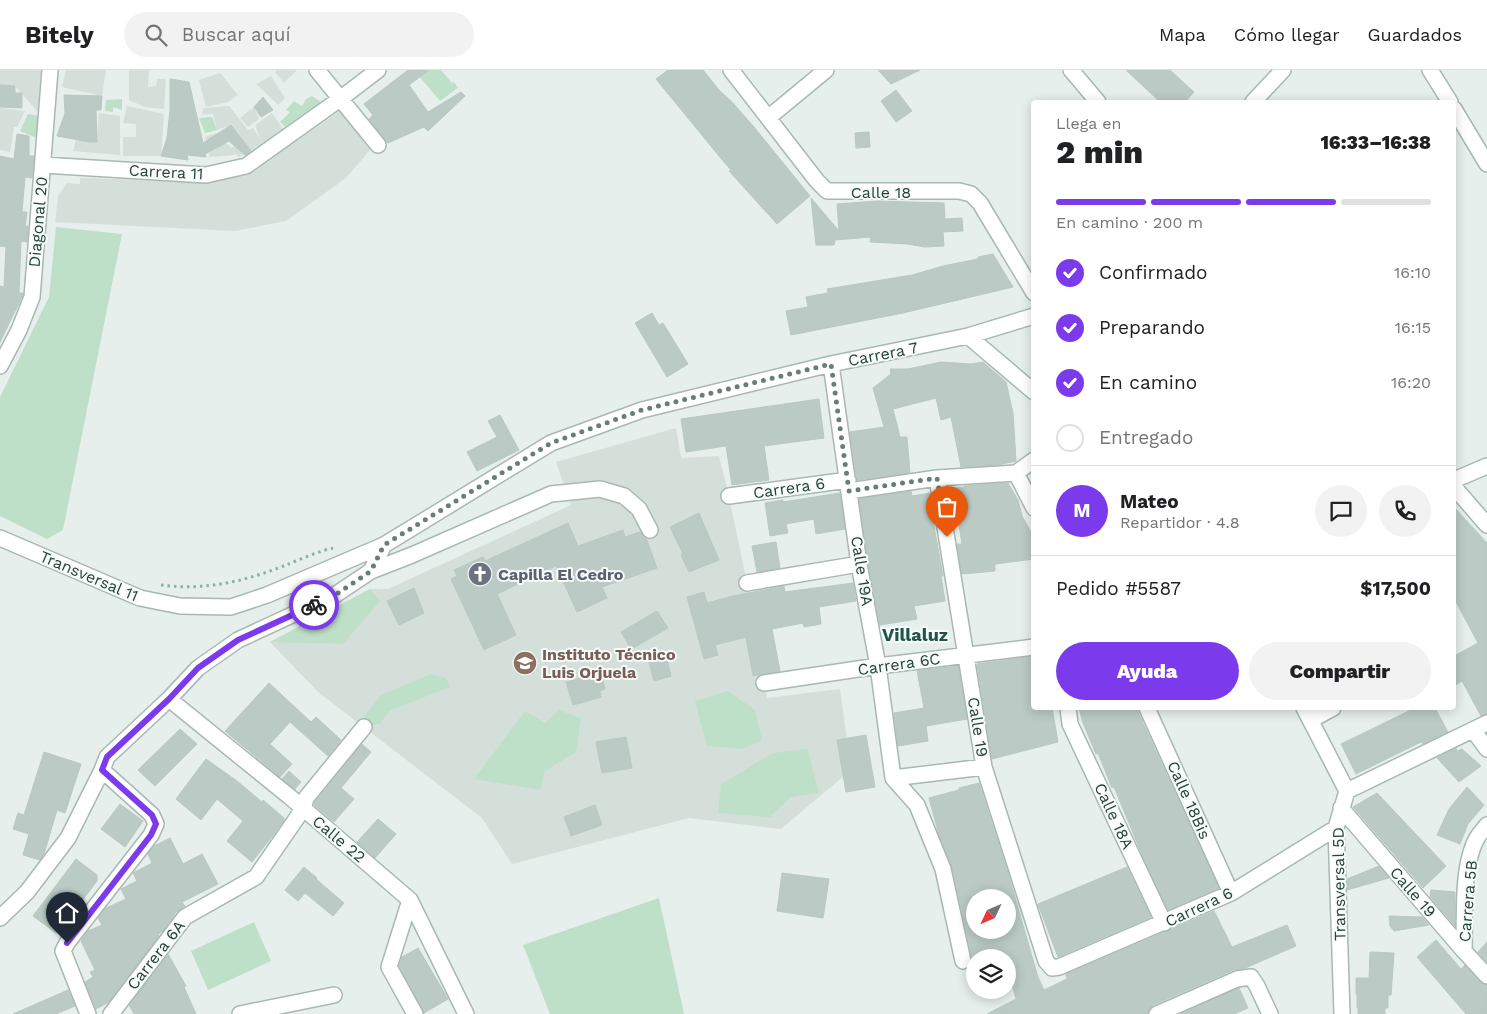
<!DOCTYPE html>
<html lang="es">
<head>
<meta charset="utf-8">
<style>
  :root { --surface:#fff; --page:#f2f2f2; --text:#202124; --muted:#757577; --line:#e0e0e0; --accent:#7c3aed }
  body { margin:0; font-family:"Work Sans",sans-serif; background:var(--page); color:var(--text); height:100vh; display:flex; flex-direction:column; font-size:19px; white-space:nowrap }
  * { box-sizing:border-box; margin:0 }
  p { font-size:16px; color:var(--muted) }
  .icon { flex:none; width:28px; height:28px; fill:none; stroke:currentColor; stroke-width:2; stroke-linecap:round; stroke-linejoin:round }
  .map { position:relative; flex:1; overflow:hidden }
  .drawer { position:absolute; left:1031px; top:30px; width:425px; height:610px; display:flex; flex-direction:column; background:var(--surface); border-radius:5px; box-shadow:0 2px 12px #0003 }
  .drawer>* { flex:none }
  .needle { width:32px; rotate:226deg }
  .tools { position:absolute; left:966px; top:819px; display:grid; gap:10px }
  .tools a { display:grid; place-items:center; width:50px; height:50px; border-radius:50%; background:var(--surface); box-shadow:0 2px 12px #0003; font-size:25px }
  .pin { position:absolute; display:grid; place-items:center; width:42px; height:42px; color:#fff; margin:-51px -21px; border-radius:50% 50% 50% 0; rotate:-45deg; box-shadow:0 0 5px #0007 }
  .pin .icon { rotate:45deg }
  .courier { position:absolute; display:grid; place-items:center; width:50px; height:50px; margin:-25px; border:4px solid #7c3aed; border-radius:50%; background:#fff; color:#222; box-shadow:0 1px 6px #0007 }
  .overview em { font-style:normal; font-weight:800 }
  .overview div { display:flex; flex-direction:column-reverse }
  .overview { display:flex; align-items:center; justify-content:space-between; height:85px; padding:0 25px }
  h1 { font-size:32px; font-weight:800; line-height:38px }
  .bar { display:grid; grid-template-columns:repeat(4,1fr); gap:8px 5px; align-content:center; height:60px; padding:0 25px }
  .bar i { height:6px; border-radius:4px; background:var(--line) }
  .bar .selected { background:var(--accent) }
  .bar p { grid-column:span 4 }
  .line { display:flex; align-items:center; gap:12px; padding:0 25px; border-top:1px solid var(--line) }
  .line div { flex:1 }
  .round { display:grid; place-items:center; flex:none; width:52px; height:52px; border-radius:26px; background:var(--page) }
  ol { padding:0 25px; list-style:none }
  li { display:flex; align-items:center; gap:15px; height:55px }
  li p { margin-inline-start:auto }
  li .icon { padding:5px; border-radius:50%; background:var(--accent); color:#fff; stroke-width:4 }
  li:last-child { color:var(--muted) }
  li i { width:28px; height:28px; border:2px solid var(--line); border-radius:50% }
  .action { display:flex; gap:10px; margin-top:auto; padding:10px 25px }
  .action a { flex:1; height:58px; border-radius:30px; background:var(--accent); color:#fff; font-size:20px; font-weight:800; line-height:58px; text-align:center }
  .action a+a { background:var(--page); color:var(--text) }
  header { display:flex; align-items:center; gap:30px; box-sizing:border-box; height:70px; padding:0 25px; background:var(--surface); border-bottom:1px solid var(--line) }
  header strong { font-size:24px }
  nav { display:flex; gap:28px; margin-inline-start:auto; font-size:18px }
  .search { width:350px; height:45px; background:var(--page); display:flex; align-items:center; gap:12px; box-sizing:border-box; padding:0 18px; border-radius:28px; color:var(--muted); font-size:19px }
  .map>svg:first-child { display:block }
  .built { fill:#d4dfda }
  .green { fill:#bfe0c8 }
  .building { fill:#bbcac4; stroke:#b8c9c2; fill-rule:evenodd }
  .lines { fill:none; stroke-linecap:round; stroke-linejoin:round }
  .minor-casing { stroke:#a8b8b2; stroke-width:18 }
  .path { stroke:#86b3a5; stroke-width:3; stroke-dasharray:2.5 4; stroke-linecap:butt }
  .minor { stroke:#fff; stroke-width:15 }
  .done { stroke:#687f78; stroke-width:5; stroke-dasharray:0 9 }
  .route { stroke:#7c3aed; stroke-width:6 }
  .labels { text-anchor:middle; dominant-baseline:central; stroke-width:4; stroke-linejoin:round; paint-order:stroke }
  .street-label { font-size:16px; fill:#24423a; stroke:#f7fbf9 }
  .worship-label { font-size:16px; font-weight:bold; fill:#5b616d; stroke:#f7fbf9; text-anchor:start }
  .education-label { font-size:16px; font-weight:bold; fill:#785e54; stroke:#f7fbf9; text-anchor:start }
  .neighbourhood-label { font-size:18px; font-weight:bold; fill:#1f5548; stroke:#f7fbf9 }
</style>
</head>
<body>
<header>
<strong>Bitely</strong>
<div class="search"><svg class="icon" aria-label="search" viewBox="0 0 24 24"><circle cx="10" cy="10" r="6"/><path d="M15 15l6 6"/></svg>Buscar aquí</div>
<nav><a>Mapa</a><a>Cómo llegar</a><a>Guardados</a></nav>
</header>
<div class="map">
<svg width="1487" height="944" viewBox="0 0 1487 944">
  <rect width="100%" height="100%" fill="#e6efeb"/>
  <!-- built -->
  <path class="built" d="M0 0H41L38 42 15 16 0 15Z
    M66 0H106L102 26 62 17Z
    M129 0H149L148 17 156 16 157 9H166L164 39 145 37 129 30Z
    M277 0H297L284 13 275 2Z
    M220 3 238 25 228 32 206 37 199 10Z
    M271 6 285 28 278 35 256 14Z
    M127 36 164 44 161 86H123V67H136V54L123 53Z
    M229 36 248 60 253 58 260 69 255 55 272 43 283 59 262 74 239 87 234 82 235 85 210 87 205 67 217 63 220 72 229 75 231 78 243 70 232 55 217 60 213 44 202 45 203 38Z
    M254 37 259 49 248 57 240 48Z
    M0 38 25 41 17 57H14L10 82 0 80Z
    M340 41 370 80 346 108 286 151 235 161 55 152 58 126 67 113 80 114V108L182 111 245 106Z
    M99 43 120 46V85L73 81 76 69 97 71Z
    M676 358 681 388 719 386 729 426 747 513 767 628 840 619 851 700 781 759 689 748 512 794 482 748 318 622 270 572 370 519H388L571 435 556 392Z"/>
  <!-- green -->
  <path class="green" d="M428 0H441L452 13 454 12 458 18 440 31 419 6Z
    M312 26 321 32 285 57 280 52 290 42 286 40 294 31 302 36 306 29Z
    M122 29V40L113 37V42L105 41 106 30Z
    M28 44 40 46 37 68 20 61Z
    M212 47 217 60 205 63 199 48Z
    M56 157 122 164 63 460 47 469 0 446V327L49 227Z
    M370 519 380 531 343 574 270 572Z
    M431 604 446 608 450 617 389 641 380 654 357 656 381 625Z
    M728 621 755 640 762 670 742 679 707 676 695 631Z
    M559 640 581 648 576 682 544 702 541 720 474 709 525 641 545 653Z
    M808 679 819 723 791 727 770 747 718 743 721 714 773 683Z
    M659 828 684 944H550L523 875Z
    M254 852 271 891 208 920 191 881Z"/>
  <!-- building -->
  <path class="building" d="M408 0H429L409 15 428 42 461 22 465 26 428 61 424 57 388 73 369 49 373 45 364 34Z
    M668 0H703L719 20 732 32 754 57 810 126 777 154 729 101 731 100 719 86 656 9Z
    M878 0H920L891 14Z
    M1126 0H1170L1194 22 1185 32H1160Z
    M170 9 189 12 203 73 231 55 251 81 245 85 229 71 205 84 206 87 187 85 188 90 161 86 167 68 170 40Z
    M0 15 15 16V23H22V38L0 37Z
    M896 20 912 41 896 52 881 31Z
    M64 25 102 26 101 40H96L97 72H90L57 66 65 43Z
    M263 27 273 40 261 47 254 37Z
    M869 62 870 77 856 78 855 63Z
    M17 64 29 66V86H34L32 108 25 107 22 142H27L25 156H28L27 172 21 171 19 223H23V225L0 272V216L4 217 6 177 0 176V86L14 89Z
    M811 128 839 161 837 134 877 131 944 133 945 149 962 148 963 161 943 162 944 176 924 177 908 174 870 172 871 167 835 170 834 175H816Z
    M993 184 1013 217 903 243 791 265 786 241 808 237 806 227 828 223 827 219 912 205 943 196 978 189V187Z
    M652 243 659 255 663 253 688 294 667 307 635 253Z
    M941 292 971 294 983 292 1006 312 1013 343 1016 391 998 395 961 397 951 347 941 350 936 328 893 339 900 367H907L910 403 857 410 850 362 884 357 873 318 891 304 890 299H908Z
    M819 329 824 368 764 376 769 410 732 415 726 376 686 382 681 349Z
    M500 345 519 380 477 401 467 382 497 367 488 351Z
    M1008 413 1018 430 1022 446 1034 467V489L995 494V501L962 504 957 474H962L956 437 951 438 948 419 964 417V416Z
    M911 421 912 426 930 423 933 440H931L943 506H941L945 531 914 536 917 549 880 555 868 492 859 429Z
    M840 423 845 459 816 464 814 449 786 454 788 463 770 466 765 433 783 430V432Z
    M1454 437 1487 473V644L1481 646 1462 611 1454 616V586L1478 573 1454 528Z
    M699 443 719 490 689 502 681 485 683 484 670 457Z
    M568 453 578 476 623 460 625 467 640 462 646 468 657 498 602 517 607 528 577 542 556 496 497 524 516 565 484 580 451 509 457 506 454 500 483 487 485 491Z
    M776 472 780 498 757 502 752 476Z
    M853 513 856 531 819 537 821 554 804 557 803 553 772 559 780 601 753 606 746 567 715 575 718 585 704 589 687 527 704 522 707 533 733 526 784 516 785 522Z
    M414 518 424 543 399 555 387 531Z
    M657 541 668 558 635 577H630L621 562Z
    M666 585 671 606 654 611 648 589Z
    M1034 586V638H1052L1058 672 992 689 977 594Z
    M958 596 967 649 926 656 928 671 898 676 894 643 924 638 917 601Z
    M591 605 593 608 601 605 605 619 600 621 601 627 573 635 566 612Z
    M269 613 311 652 316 647 341 670 328 686 290 652 270 674 292 694 280 707 225 661Z
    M1079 638H1138V642L1219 818 1168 840 1143 787 1114 717 1112 718 1098 683 1096 684 1083 653Z
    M1415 638H1435L1448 662 1423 674 1421 672 1356 704 1341 674Z
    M180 659 197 674 155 716 138 700Z
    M866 665 875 717 846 722 837 670Z
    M626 667 632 698 602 703 596 672Z
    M362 674 371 682 341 718 354 729 334 752 314 735 315 732Z
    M1456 678 1457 681 1462 679 1481 696 1459 712 1437 688Z
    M44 682 81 694 65 743 57 740 44 784 40 790 23 785 29 764 13 759 18 743 24 745Z
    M206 689 237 711 262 732 263 730 284 748V750L274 764 252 792 227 771 243 751 217 729 201 750 176 729Z
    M289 701 301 712 295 719 282 709Z
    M979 713 1008 803 1038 907 1044 920 1067 909 1066 904 1214 841 1232 877 1287 855 1296 876 1243 899 1233 900 1153 935 1149 939 1148 944H987L1016 929 1008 899V888H972L952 797 939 765 929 728 959 720V718ZM975 828H1008V860H975Z
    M1467 717 1484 735 1468 754 1460 774 1437 765 1449 739Z
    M1377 723 1446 796 1423 818 1353 737Z
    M120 734 143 751 125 777 101 759Z
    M595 735 602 755 571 766 564 747Z
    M378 749 396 764 375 788 357 772Z
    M170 768 183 794 202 784 218 814 182 832 185 836 176 842 170 852 167 853 168 854 163 861 158 864 159 866 109 932 96 939 85 912 93 907 90 902 95 900 81 871 88 861 102 855 98 848 106 838 126 829 121 819 137 811 133 803 152 793 148 784 154 776Z
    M76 789 97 805V811L69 848 68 846 56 863 33 846Z
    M1379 796 1389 808 1347 820V809Z
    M304 797 317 808 316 809 344 833 333 846 305 823 298 831 285 820Z
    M1127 797 1151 847 1058 887 1038 834Z
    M782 803 829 809 823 848 777 841Z
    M1431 820 1455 822V856L1430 827Z
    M1389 846 1422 847 1429 855 1394 861 1390 856Z
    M1436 870 1461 899 1465 895 1480 912 1487 915V944H1466L1417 887Z
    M1487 872V892L1478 882Z
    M418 878 448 929 424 943 399 896 402 887Z
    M1370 882 1394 883 1391 925H1388V938H1385V944H1358V938H1357V924H1356V908H1369Z
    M168 884 186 916 184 917 196 944H134L129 935Z
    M1239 918 1248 938 1234 944H1180Z
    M68 920 75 936 56 944H13Z"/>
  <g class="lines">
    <!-- minor casing -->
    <g class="minor-casing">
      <path id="minor" d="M317 0 378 75
        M731 0 817 111 827 121H959L971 124 980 133 1034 223
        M1071 0 1098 32
        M1430 0 1450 32
        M1253 32 1283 0
        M1454 39 1487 94
        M768 48 826 0
        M43 95 206 105 246 96 340 29 378 0
        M968 266 1034 322
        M831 294 859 494 878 596 893 708
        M0 296 19 260 32 227 50 0
        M1016 403 1034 438
        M937 408 984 697 1046 891 1052 898 1059 897 1231 823 1336 758
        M1454 410 1487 396
        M1454 417 1487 455
        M849 421 937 408 1016 403 1034 390
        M729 426 848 410
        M0 468 140 528 180 536 231 537 267 525 384 475 551 373 642 340 831 294 968 266 1034 246
        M371 501 412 485 551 424 600 419 624 426 639 439 650 460
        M747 513 859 494
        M764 613 878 596 1034 577
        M169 629 290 727 410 830 466 944
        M1068 638 1070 654 1164 853
        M1147 638 1231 823
        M1304 638 1347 721
        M1311 650 1333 638
        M1473 660 1487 679
        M893 708 917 735 943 799 963 891
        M893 708 984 697
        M1341 738 1464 881 1487 906
        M410 830 389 897 415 944
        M0 848 27 822 68 768 102 700 107 687 169 629 198 598 238 570 335 525 371 501 384 475
        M1464 881C1465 849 1461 796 1477 768 1480 763 1484 759 1487 755
        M88 944 63 881 67 873 151 765 156 754 152 745 102 700
        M111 944 185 847 256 807 303 739 306 728 364 657
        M240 944 334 925
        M1157 944 1237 909 1251 907 1257 916 1270 944
        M1342 944 1336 758 1347 721 1487 653"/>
    </g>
    <!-- path -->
    <path class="path" d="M161 515C205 521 246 511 286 495 299 490 321 480 334 478"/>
    <!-- minor -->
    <use href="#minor" class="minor"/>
  </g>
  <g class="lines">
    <!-- done -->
    <path class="done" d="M314 535 335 525 371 501 384 475 551 373 642 340 831 294 849 421 937 408 947 467"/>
    <!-- route -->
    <path class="route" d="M67 873 151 765 156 754 152 745 102 700 107 687 169 629 198 598 238 570 314 535"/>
  </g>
  <!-- icons -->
  <defs>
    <g id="church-disc" transform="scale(1.25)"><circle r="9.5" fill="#6b7280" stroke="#f7fbf9"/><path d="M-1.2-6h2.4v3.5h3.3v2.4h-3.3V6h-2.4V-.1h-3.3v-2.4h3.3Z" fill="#fff"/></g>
    <g id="university-disc" transform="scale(1.25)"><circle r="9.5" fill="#8d6e63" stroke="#f7fbf9"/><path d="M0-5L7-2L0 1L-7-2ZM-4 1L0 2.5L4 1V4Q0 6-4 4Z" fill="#fff"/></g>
  </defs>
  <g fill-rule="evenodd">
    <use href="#church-disc" x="480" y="504"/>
    <use href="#university-disc" x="525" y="593"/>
  </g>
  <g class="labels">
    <!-- street labels -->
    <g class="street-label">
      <text transform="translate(166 102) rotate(3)">Carrera 11</text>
      <text x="881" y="122">Calle 18</text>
      <text transform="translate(38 152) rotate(-85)">Diagonal 20</text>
      <text transform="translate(883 284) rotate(-11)">Carrera 7</text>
      <text transform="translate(789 418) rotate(-8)">Carrera 6</text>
      <text transform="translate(862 501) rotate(81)">Calle 19A</text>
      <text transform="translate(89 506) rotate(23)">Transversal 11</text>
      <text transform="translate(899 594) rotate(-8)">Carrera 6C</text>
      <text transform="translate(978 657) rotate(81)">Calle 19</text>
      <text transform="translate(1189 730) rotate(66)">Calle 18Bis</text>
      <text transform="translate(1114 746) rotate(65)">Calle 18A</text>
      <text transform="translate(339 769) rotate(40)">Calle 22</text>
      <text transform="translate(1339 814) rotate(-91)">Transversal 5D</text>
      <text transform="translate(1413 822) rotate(49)">Calle 19</text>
      <text transform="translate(1468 831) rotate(-85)">Carrera 5B</text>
      <text transform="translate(1199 837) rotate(-25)">Carrera 6</text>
      <text transform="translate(156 885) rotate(-52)">Carrera 6A</text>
    </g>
    <!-- worship labels -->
    <g class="worship-label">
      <text x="498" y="504">Capilla El Cedro</text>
    </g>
    <!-- education labels -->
    <g class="education-label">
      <text x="542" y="584">Instituto Técnico<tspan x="542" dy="18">Luis Orjuela</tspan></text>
    </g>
    <!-- neighbourhood labels -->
    <g class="neighbourhood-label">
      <text x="915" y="564">Villaluz</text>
    </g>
  </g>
</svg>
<div class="tools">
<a><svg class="needle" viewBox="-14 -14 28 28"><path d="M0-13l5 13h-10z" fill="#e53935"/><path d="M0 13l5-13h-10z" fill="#757577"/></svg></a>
<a><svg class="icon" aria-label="layers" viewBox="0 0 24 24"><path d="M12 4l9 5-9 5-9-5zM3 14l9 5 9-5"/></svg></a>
</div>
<div class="pin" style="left:947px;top:467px;background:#ea580c"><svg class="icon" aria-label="bag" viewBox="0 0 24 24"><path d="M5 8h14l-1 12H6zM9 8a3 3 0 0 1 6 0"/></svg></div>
<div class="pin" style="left:67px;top:873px;background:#1f2937"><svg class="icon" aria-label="home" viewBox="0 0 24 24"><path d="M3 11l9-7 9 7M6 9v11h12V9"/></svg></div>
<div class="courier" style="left:314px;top:535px"><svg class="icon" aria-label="bike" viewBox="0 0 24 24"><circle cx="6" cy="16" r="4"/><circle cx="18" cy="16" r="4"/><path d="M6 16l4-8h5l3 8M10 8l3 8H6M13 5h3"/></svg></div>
<section class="drawer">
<div class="overview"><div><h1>2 min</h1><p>Llega en</p></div><em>16:33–16:38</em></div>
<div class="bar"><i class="selected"></i><i class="selected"></i><i class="selected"></i><i></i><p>En camino · 200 m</p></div>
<ol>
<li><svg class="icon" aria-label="check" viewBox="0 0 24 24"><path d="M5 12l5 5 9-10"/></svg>Confirmado<p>16:10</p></li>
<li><svg class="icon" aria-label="check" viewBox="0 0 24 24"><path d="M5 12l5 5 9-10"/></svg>Preparando<p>16:15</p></li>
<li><svg class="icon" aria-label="check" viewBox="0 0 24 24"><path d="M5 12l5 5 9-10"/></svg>En camino<p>16:20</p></li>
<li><i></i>Entregado</li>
</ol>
<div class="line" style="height:90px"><b class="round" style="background:var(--accent);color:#fff">M</b><div><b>Mateo</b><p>Repartidor · 4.8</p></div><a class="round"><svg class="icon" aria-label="chat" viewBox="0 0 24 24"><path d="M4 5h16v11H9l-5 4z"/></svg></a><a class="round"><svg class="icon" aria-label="phone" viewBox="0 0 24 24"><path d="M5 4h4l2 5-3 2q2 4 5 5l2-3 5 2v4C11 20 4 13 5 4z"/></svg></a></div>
<div class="line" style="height:65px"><div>Pedido #5587</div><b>$17,500</b></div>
<div class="action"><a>Ayuda</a><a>Compartir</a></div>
</section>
</div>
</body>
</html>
